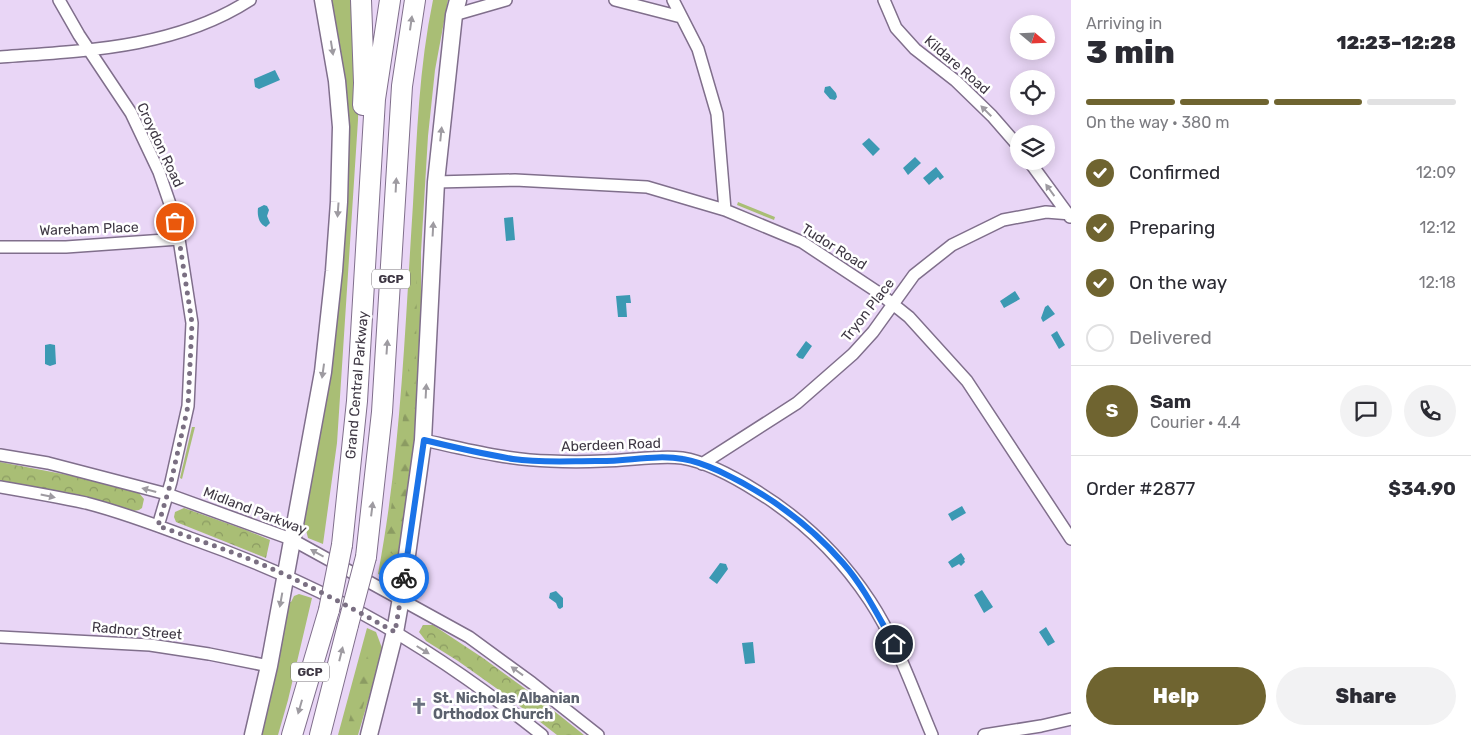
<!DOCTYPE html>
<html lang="en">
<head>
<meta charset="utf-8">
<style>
  :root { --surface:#fff; --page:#f2f2f3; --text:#2b2b33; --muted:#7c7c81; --line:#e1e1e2; --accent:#6f6430 }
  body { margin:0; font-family:Rubik,sans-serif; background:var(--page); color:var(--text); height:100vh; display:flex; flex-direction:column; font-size:19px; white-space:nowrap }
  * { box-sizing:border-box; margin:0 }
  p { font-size:16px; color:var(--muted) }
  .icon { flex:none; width:28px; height:28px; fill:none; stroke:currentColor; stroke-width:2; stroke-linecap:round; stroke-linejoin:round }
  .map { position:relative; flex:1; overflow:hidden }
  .panel { display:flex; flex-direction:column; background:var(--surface); width:400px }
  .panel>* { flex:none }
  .needle { width:32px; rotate:109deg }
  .fabs { position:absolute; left:1010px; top:15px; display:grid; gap:10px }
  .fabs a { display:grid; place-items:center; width:45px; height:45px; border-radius:50%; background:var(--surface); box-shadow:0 2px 12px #0003; font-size:25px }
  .pin { position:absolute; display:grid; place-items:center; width:42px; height:42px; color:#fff; margin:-21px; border:2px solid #fff; border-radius:50%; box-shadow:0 1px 5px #0007 }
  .courier { position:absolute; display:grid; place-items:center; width:50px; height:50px; margin:-25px; border:4px solid #1a73e8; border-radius:50%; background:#fff; color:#222; box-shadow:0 1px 6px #0007 }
  .summary em { font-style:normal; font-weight:800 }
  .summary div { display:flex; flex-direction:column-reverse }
  .summary { display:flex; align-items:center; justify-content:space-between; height:85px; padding:0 15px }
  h1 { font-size:32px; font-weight:800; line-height:38px }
  .bar { display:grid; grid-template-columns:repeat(4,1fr); gap:8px 5px; align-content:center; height:60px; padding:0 15px }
  .bar i { height:6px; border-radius:4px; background:var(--line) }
  .bar .selected { background:var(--accent) }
  .bar p { grid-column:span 4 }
  .line { display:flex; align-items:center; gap:12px; padding:0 15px; border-top:1px solid var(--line) }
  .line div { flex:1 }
  .round { display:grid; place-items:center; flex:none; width:52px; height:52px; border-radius:26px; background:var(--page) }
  ol { padding:0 15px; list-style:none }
  li { display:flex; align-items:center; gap:15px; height:55px }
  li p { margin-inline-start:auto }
  li .icon { padding:5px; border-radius:50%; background:var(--accent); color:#fff; stroke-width:4 }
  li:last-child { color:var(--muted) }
  li i { width:28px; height:28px; border:2px solid var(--line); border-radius:50% }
  .primary-button { display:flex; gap:10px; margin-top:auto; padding:10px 15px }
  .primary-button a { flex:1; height:58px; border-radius:30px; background:var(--accent); color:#fff; font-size:20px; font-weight:800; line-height:58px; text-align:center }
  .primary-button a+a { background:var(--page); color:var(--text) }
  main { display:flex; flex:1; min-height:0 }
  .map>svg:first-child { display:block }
  .grass { fill:#a9be75 }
  .forest { fill:url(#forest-firs) }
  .park { fill:url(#park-crowns) }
  .water { fill:#3c99b3 }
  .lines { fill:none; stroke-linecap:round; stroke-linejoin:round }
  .street-casing { stroke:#806f8c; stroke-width:14 }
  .secondary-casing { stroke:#806f8c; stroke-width:19 }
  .highway-casing { stroke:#806f8c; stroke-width:22 }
  .street { stroke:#fff; stroke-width:11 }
  .secondary { stroke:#fff; stroke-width:16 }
  .highway { stroke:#fff; stroke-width:20 }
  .highway-bridge-casing { stroke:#806f8c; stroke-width:22; stroke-linecap:butt }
  .highway-bridge { stroke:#fff; stroke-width:20 }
  .oneway { fill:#9e9ba1 }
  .done { stroke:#7a6f82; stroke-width:5; stroke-dasharray:0 9 }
  .route { stroke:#1a73e8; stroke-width:6 }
  .labels { text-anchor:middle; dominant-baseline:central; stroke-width:5; stroke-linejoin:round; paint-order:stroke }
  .shield { fill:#fff; stroke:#78737b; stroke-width:1 }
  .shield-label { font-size:12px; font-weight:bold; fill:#3e3743 }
  .street-label { font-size:14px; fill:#3e3743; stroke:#fff }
  .worship-label { font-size:14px; font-weight:bold; fill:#5b616d; stroke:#fff; text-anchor:start }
</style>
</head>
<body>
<main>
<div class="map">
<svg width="1071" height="735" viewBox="0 0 1071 735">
  <defs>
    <pattern id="forest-firs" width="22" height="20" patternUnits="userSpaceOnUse" patternTransform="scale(1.25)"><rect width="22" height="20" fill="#a9be75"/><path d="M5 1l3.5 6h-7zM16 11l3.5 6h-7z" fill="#8b9b62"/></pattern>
    <pattern id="park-crowns" width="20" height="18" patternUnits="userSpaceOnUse" patternTransform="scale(1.25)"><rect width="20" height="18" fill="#a9be75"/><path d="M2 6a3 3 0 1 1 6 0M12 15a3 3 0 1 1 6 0" fill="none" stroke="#8b9b62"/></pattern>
  </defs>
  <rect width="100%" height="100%" fill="#e9d6f6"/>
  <!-- grass -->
  <path class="grass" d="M331 0H356L359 78 358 120 337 443 323 544 308 538 306 530 300 527 346 180 348 110Z
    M433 0H448L435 70 428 136 421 252V334L417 423 398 571C391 579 387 578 378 574 401 452 405 327 413 204 417 135 419 67 433 0Z
    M738 202 775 217 774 220 737 205Z
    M192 427H195L182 479 180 478Z
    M299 594 312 598 288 700 278 735H261L278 663 287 602H291L294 596Z
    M367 628 376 632 382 648 373 684 358 735H338Z"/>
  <!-- forest -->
  <path class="forest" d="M417 279 415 423 400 550 396 556 384 549C401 460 408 369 417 279Z
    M376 647V660L355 735H345L368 653Z"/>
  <!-- park -->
  <path class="park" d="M0 462 73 476 139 493 144 499 142 508 139 510 133 511 80 496 0 481Z
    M184 508 246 530 270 540 266 558 176 522 174 517 175 512Z
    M423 625H433L483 658 538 698 584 735H557L503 693 458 661 426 641 419 632Z"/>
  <!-- water -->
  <path class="water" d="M275 70 280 80 259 89 255 87 254 79Z
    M830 86 836 93 837 97 835 100 830 99 824 92 825 87Z
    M869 138 880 149 873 156 862 144Z
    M915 157 921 163 908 175 903 168Z
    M936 167 944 177 940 180 938 177 929 185 923 178Z
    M264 205 267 206 269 210 267 216 270 223 266 227C259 224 257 216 258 208Z
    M513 217 515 240 506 241 504 218Z
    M1015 291 1020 299 1004 308 1000 301Z
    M630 295 631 303H626L627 317H618L616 296Z
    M1048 305 1055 314 1043 322 1041 318 1045 307Z
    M1057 331 1065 345 1059 349 1051 335Z
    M806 341 812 346 803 359 799 358 796 355Z
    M50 344 55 345 56 364 50 366 45 364V345Z
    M962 506 966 513 952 521 948 514Z
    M961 553 965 559 964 560 965 562 961 566 959 564 952 568 948 562Z
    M720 563 726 564 728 569 717 584 709 578Z
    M982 590 993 607 984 613 974 595Z
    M556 591 563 598V607L560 609 558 608 556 603 549 598 550 593Z
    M1046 627 1055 642 1048 646 1039 632Z
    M753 642 755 663 745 664 742 643Z"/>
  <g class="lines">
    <!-- street casing -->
    <g class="street-casing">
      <path id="street" d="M59 0 79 35 131 113 159 172 170 204 179 239 192 323 188 406 171 482 158 526
        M615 0 681 17
        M673 0 698 49 717 114 725 210
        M884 0 896 28 915 49 956 81 992 116 1019 147
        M454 15 506 0
        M0 57C85 51 176 48 250 0
        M1029 161 1070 217
        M436 182 515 180 647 187 725 210 802 242 879 293 909 317 967 381 1071 539
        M0 247H66L179 239
        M423 440C465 449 507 460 550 461 567 462 585 462 603 461 629 461 656 455 682 458 708 462 736 478 758 492 803 520 841 557 870 601 897 642 913 690 932 735
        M0 455 48 463 167 494 291 539 469 637 532 683 598 735
        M702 464 797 403 853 354 873 332 914 275 952 245 1003 220 1046 212 1071 214
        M0 487C29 492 57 497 86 503 121 512 156 525 190 538 241 556 291 577 340 602 412 638 479 685 542 735
        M0 637 150 645 209 654 269 666
        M984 735 1041 726 1071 719"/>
    </g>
    <!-- secondary casing -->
    <g class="secondary-casing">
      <path id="secondary" d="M253 735 269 666 323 372 334 271 339 202 341 127 337 81 323 0
        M369 735 395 632 401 598 423 440 436 182 454 15 458 0"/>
    </g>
    <!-- highway casing -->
    <g class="highway-casing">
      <path id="highway" d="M361 0 364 83 363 105
        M342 545 357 401 375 99 390 0
        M366 557 382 412 402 86 415 0
        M292 735 329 610
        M320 735 348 625"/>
    </g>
    <!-- street -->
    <use href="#street" class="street"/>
    <!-- secondary -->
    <use href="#secondary" class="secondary"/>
    <!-- highway -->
    <use href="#highway" class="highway"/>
    <!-- highway-bridge casing -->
    <g class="highway-bridge-casing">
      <path id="highway-bridge" d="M329 610 342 545
        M348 625 366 557"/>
    </g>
    <!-- highway-bridge -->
    <use href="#highway-bridge" class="highway-bridge"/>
  </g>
  <!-- one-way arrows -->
  <defs><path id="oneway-solid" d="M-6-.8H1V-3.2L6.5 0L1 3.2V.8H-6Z" transform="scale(1.25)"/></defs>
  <g class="oneway">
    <use href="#oneway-solid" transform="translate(411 23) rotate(-82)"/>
    <use href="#oneway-solid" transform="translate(332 48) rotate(81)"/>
    <use href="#oneway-solid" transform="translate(986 111) rotate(-135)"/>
    <use href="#oneway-solid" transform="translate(441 134) rotate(-84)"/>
    <use href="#oneway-solid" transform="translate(396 185) rotate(-87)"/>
    <use href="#oneway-solid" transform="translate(1050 190) rotate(-126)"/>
    <use href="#oneway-solid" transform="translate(338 210) rotate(94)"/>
    <use href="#oneway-solid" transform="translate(433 229) rotate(-87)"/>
    <use href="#oneway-solid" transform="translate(387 347) rotate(-86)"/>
    <use href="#oneway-solid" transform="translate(323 371) rotate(98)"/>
    <use href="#oneway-solid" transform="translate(426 391) rotate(-87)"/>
    <use href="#oneway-solid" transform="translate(149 490) rotate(-165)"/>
    <use href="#oneway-solid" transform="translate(48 496) rotate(12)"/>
    <use href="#oneway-solid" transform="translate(372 509) rotate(-83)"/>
    <use href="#oneway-solid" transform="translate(317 553) rotate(-151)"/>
    <use href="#oneway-solid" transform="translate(281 600) rotate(100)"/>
    <use href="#oneway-solid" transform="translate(423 650) rotate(32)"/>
    <use href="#oneway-solid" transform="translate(341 654) rotate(-76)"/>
    <use href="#oneway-solid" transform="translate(517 671) rotate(-144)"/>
    <use href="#oneway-solid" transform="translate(300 707) rotate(106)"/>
  </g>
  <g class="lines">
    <!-- done -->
    <path class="done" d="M175 222 179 239 192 323 188 406 171 482 158 526C187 536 216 546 244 557 297 578 346 605 395 632L404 578"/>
    <!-- route -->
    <path class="route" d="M404 578 424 440C453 447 483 454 513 459 540 463 569 461 596 461 625 462 655 454 683 459 696 461 708 466 719 471 766 493 809 524 843 563 864 587 878 616 894 644"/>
  </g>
  <!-- icons -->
  <defs>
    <g id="church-bare" transform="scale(1.35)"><path d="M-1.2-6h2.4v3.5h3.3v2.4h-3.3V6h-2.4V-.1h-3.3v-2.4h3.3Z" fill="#6b7280" stroke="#fff" stroke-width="2.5" paint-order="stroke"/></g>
  </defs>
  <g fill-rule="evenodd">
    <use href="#church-bare" x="419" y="706"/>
  </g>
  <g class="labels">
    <!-- shield labels -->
    <g class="shield">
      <rect x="372" y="269.5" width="38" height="19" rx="4"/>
      <rect x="291" y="662.5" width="38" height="19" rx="4"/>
    </g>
    <g class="shield-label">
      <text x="391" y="279">GCP</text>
      <text x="310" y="672">GCP</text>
    </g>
    <!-- street labels -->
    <g class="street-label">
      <text transform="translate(957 65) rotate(41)">Kildare Road</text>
      <text transform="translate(160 145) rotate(65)">Croydon Road</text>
      <text transform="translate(89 229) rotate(-2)">Wareham Place</text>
      <text transform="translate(834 247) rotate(32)">Tudor Road</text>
      <text transform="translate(868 310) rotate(-52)">Tryon Place</text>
      <text transform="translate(357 385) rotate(-85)">Grand Central Parkway</text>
      <text transform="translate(611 445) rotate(-2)">Aberdeen Road</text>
      <text transform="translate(255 511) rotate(21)">Midland Parkway</text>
      <text transform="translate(137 631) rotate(5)">Radnor Street</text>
    </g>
    <!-- worship labels -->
    <g class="worship-label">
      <text x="433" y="698">St. Nicholas Albanian<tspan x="433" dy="16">Orthodox Church</tspan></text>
    </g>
  </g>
</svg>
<div class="fabs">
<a><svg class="needle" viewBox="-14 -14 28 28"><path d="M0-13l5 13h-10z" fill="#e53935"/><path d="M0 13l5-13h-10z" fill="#7c7c81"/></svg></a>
<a><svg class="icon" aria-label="locate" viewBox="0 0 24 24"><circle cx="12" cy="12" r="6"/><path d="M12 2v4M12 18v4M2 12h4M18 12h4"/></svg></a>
<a><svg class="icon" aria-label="layers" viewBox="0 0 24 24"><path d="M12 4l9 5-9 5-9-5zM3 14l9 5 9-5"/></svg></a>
</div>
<div class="pin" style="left:175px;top:222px;background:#ea580c"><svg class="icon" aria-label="bag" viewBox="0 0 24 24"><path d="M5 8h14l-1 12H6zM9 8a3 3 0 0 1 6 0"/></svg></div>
<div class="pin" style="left:894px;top:644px;background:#1f2937"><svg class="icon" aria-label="home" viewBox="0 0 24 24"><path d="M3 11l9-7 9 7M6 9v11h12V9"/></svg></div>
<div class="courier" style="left:404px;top:578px"><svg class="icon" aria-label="bike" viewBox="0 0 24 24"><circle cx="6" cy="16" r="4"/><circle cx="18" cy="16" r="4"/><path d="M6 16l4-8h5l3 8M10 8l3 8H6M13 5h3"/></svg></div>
</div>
<section class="panel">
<div class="summary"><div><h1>3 min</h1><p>Arriving in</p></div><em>12:23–12:28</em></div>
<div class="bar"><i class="selected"></i><i class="selected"></i><i class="selected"></i><i></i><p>On the way · 380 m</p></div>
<ol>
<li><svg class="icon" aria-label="check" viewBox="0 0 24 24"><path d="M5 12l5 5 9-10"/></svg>Confirmed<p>12:09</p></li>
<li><svg class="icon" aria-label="check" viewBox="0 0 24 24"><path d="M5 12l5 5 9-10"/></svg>Preparing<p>12:12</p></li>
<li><svg class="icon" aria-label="check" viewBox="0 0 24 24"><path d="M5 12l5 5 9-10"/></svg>On the way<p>12:18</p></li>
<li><i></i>Delivered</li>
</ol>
<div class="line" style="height:90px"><b class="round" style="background:var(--accent);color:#fff">S</b><div><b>Sam</b><p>Courier · 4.4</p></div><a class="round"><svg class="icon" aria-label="chat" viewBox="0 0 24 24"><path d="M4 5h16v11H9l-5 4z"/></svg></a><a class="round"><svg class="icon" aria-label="phone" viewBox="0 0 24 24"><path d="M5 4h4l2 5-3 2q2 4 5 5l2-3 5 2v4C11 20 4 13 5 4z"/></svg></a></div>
<div class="line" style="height:65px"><div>Order #2877</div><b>$34.90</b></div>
<div class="primary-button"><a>Help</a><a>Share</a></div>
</section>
</main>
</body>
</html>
